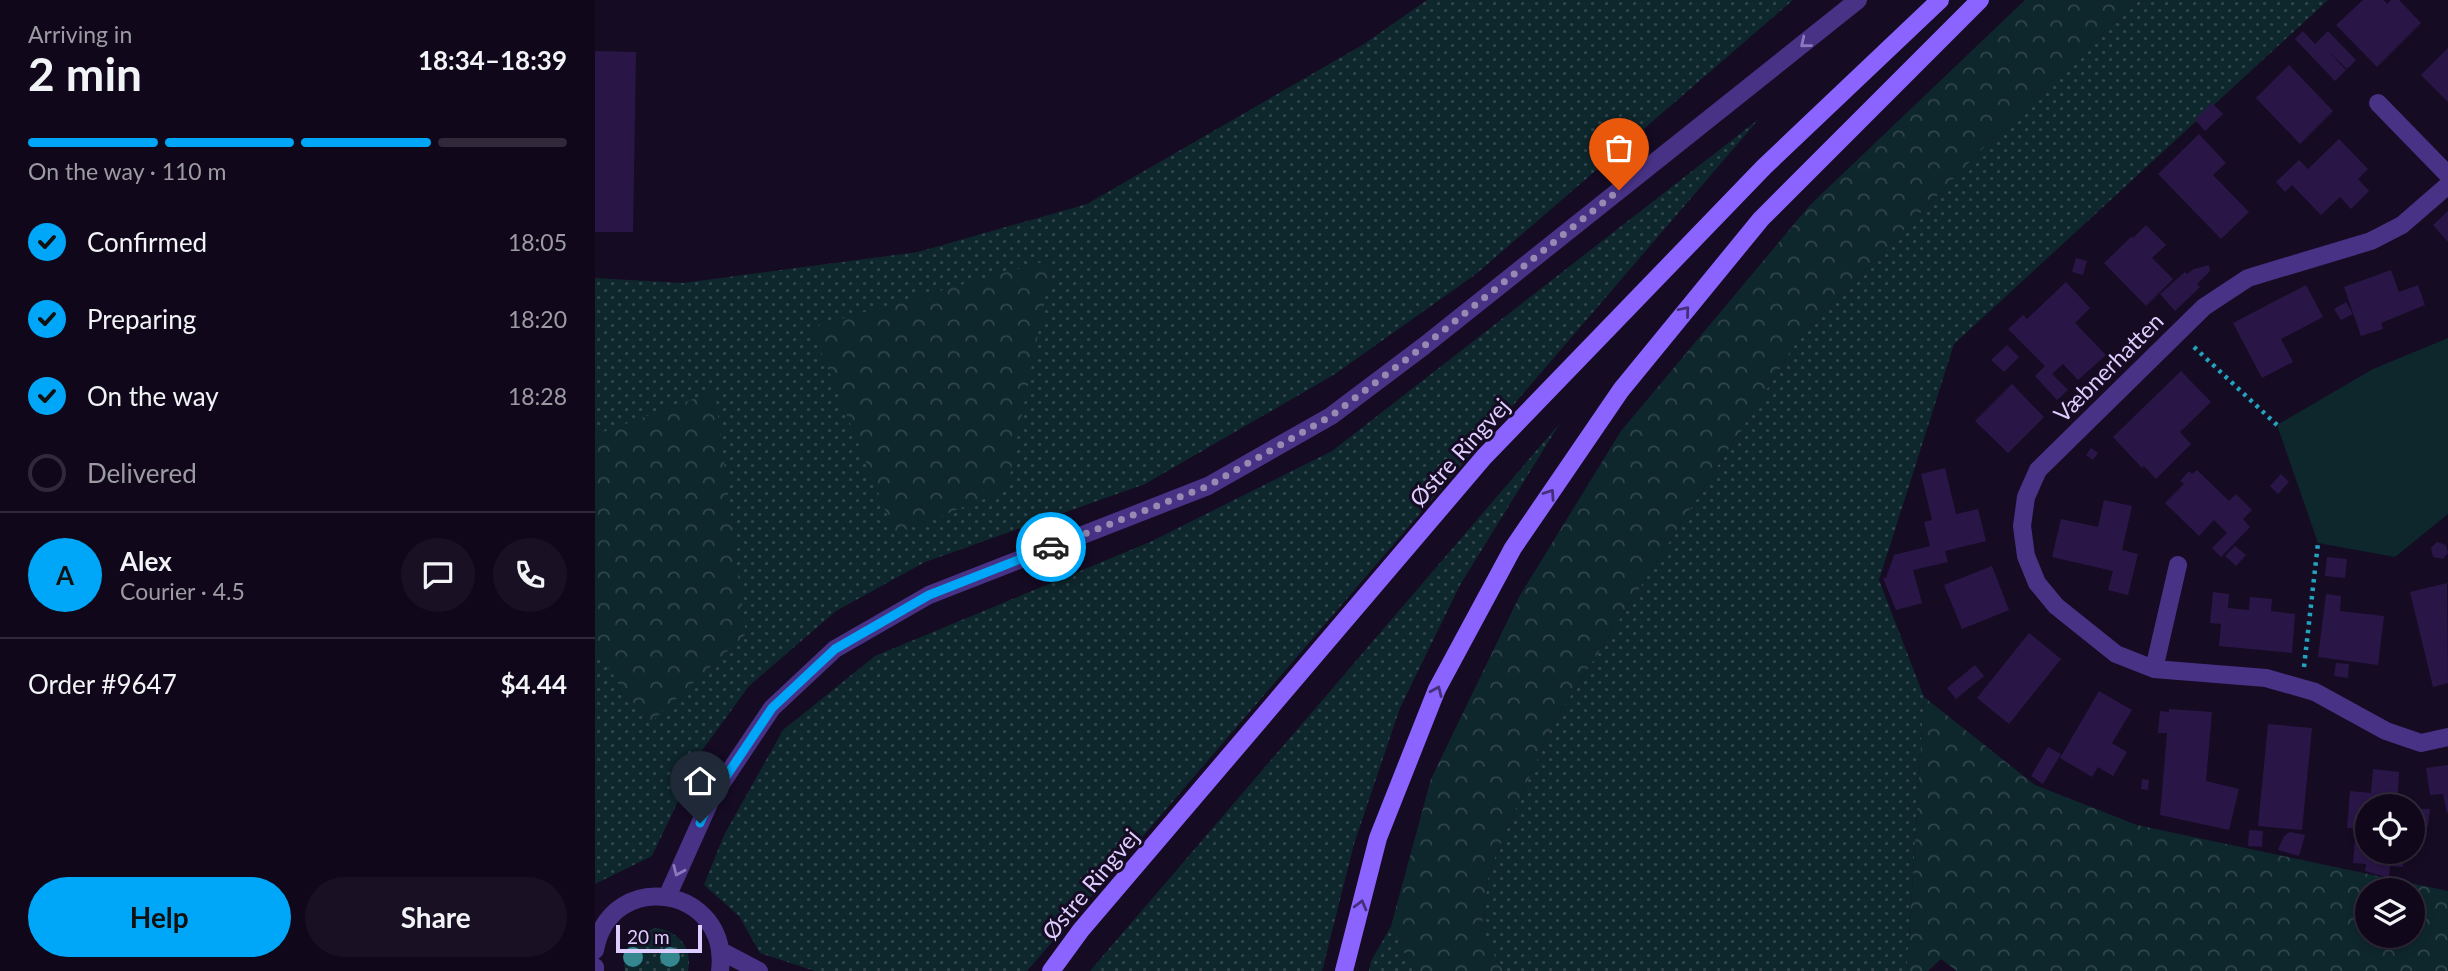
<!DOCTYPE html>
<html lang="en">
<head>
<meta charset="utf-8">
<style>
  :root { --surface:#10081a; --page:#191123; --text:#f1f3f6; --muted:#9c9aa2; --line:#302939; --accent:#00a7f8 }
  body { margin:0; font-family:Lato,sans-serif; background:var(--page); color:var(--text); height:100vh; display:flex; flex-direction:column; font-size:26px; white-space:nowrap }
  * { box-sizing:border-box; margin:0 }
  p { font-size:23px; color:var(--muted) }
  .icon { flex:none; width:38px; height:38px; fill:none; stroke:currentColor; stroke-width:2; stroke-linecap:round; stroke-linejoin:round }
  .map { position:relative; flex:1; overflow:hidden }
  .side { display:flex; flex-direction:column; background:var(--surface); width:595px }
  .side>* { flex:none }
  .buttons { position:absolute; left:1760px; top:794px; display:grid; gap:14px }
  .buttons a { display:grid; place-items:center; width:70px; height:70px; border-radius:50%; background:var(--surface); box-shadow:0 4px 10px #0003,0 0 0 2px var(--line); font-size:35px }
  .scale { position:absolute; left:21px; bottom:18px; width:86px; box-sizing:border-box; padding-left:7px; border:4px solid #decdff; border-top:0; font-size:19px; line-height:24px; white-space:nowrap; color:#decdff; -webkit-text-stroke:5px #150b23; paint-order:stroke }
  .pin { position:absolute; display:grid; place-items:center; width:60px; height:60px; color:#fff; margin:-72px -30px; border-radius:50% 50% 50% 0; rotate:-45deg; box-shadow:0 0 7px #0007 }
  .pin .icon { rotate:45deg }
  .courier { position:absolute; display:grid; place-items:center; width:70px; height:70px; margin:-35px; border:5px solid #00a7f8; border-radius:50%; background:#fff; color:#222; box-shadow:0 2px 9px #0007 }
  .overview em { font-style:normal; font-weight:700 }
  .overview div { display:flex; flex-direction:column-reverse }
  .overview { display:flex; align-items:center; justify-content:space-between; height:119px; padding:0 28px }
  h1 { font-size:46px; font-weight:700; line-height:52px }
  .bar { display:grid; grid-template-columns:repeat(4,1fr); gap:10px 7px; align-content:center; height:84px; padding:0 28px }
  .bar i { height:9px; border-radius:5px; background:var(--line) }
  .bar .active { background:var(--accent) }
  .bar p { grid-column:span 4 }
  .line { display:flex; align-items:center; gap:18px; padding:0 28px; border-top:2px solid var(--line) }
  .line div { flex:1 }
  .round { display:grid; place-items:center; flex:none; width:74px; height:74px; border-radius:37px; background:var(--page) }
  ol { padding:0 28px; list-style:none }
  li { display:flex; align-items:center; gap:21px; height:77px }
  li p { margin-inline-start:auto }
  li .icon { padding:7px; border-radius:50%; background:var(--accent); color:#111; stroke-width:4 }
  li:last-child { color:var(--muted) }
  li i { width:38px; height:38px; border:4px solid var(--line); border-radius:50% }
  .action { display:flex; gap:14px; margin-top:auto; padding:14px 28px }
  .action a { flex:1; height:80px; border-radius:42px; background:var(--accent); color:#111; font-size:28px; font-weight:700; line-height:80px; text-align:center }
  .action a+a { background:var(--page); color:var(--text) }
  main { display:flex; flex:1; min-height:0 }
  .map>svg:first-child { display:block }
  .grass { fill:url(#grass-dots) }
  .forest { fill:url(#forest-crowns); fill-rule:evenodd }
  .green { fill:#0e272d }
  .building { fill:#2a1646 }
  .lines { fill:none; stroke-linecap:round; stroke-linejoin:round }
  .path { stroke:#22a4be; stroke-width:4.5; stroke-dasharray:3.5 5; stroke-linecap:butt }
  .minor { stroke:#483286; stroke-width:18 }
  .tertiary { stroke:#483286; stroke-width:18 }
  .secondary { stroke:#8b64ff; stroke-width:18 }
  .tree { fill:#34868f }
  .oneway { stroke:#8c78bc }
  .oneway2 { stroke:#442f7b }
  .done { stroke:#9889b2; stroke-width:7; stroke-dasharray:0 12.6 }
  .route { stroke:#00a7f8; stroke-width:9 }
  .labels { text-anchor:middle; dominant-baseline:central; stroke-width:6; stroke-linejoin:round; paint-order:stroke }
  .street-label { font-size:23px; fill:#decdff; stroke:#150b23 }
</style>
</head>
<body>
<main>
<section class="side">
<div class="overview"><div><h1>2 min</h1><p>Arriving in</p></div><em>18:34–18:39</em></div>
<div class="bar"><i class="active"></i><i class="active"></i><i class="active"></i><i></i><p>On the way · 110 m</p></div>
<ol>
<li><svg class="icon" aria-label="check" viewBox="0 0 24 24"><path d="M5 12l5 5 9-10"/></svg>Confirmed<p>18:05</p></li>
<li><svg class="icon" aria-label="check" viewBox="0 0 24 24"><path d="M5 12l5 5 9-10"/></svg>Preparing<p>18:20</p></li>
<li><svg class="icon" aria-label="check" viewBox="0 0 24 24"><path d="M5 12l5 5 9-10"/></svg>On the way<p>18:28</p></li>
<li><i></i>Delivered</li>
</ol>
<div class="line" style="height:126px"><b class="round" style="background:var(--accent);color:#111">A</b><div><b>Alex</b><p>Courier · 4.5</p></div><a class="round"><svg class="icon" aria-label="chat" viewBox="0 0 24 24"><path d="M4 5h16v11H9l-5 4z"/></svg></a><a class="round"><svg class="icon" aria-label="phone" viewBox="0 0 24 24"><path d="M5 4h4l2 5-3 2q2 4 5 5l2-3 5 2v4C11 20 4 13 5 4z"/></svg></a></div>
<div class="line" style="height:91px"><div>Order #9647</div><b>$4.44</b></div>
<div class="action"><a>Help</a><a>Share</a></div>
</section>
<div class="map">
<svg width="1853" height="971" viewBox="0 0 1853 971">
  <defs>
    <pattern id="grass-dots" width="8" height="8" patternUnits="userSpaceOnUse" patternTransform="scale(1.75)"><rect width="8" height="8" fill="#0e272d"/><path d="M2 2h.1M6 6h.1" fill="none" stroke="#31454c" stroke-width="1.8" stroke-linecap="round"/></pattern>
    <pattern id="forest-crowns" width="20" height="18" patternUnits="userSpaceOnUse" patternTransform="scale(1.75)"><rect width="20" height="18" fill="#0e272d"/><path d="M2 6a3 3 0 1 1 6 0M12 15a3 3 0 1 1 6 0" fill="none" stroke="#31454c"/></pattern>
  </defs>
  <rect width="100%" height="100%" fill="#150b23"/>
  <!-- grass -->
  <path class="grass" d="M832 0H1198L881 274 740 374 550 484 330 562 241 611 154 686 108 749 57 856 0 884V278L88 283 323 252 492 204 769 44Z
    M1544 0H1733L1359 344 1284 580 1329 697 1312 971H909L886 934 894 871 957 725 1205 337 1428 107Z
    M1164 119 432 971H220L165 953 144 916 109 885 129 835 188 730 280 656 555 542 737 451Z
    M965 423 865 585 805 708 759 844 727 971H495Z
    M796 926 818 971H774L776 961Z
    M63 928C85 933 98 949 93 971H30C26 947 40 931 63 928Z"/>
  <!-- forest -->
  <path class="forest" d="M1430 0H1544L1428 107 1205 337 957 725 894 871 886 934 909 971H818L796 926 836 779 924 597 1026 431 1215 205Z
    M458 259 412 490 300 534 216 327Z
    M120 391 151 634 54 724 0 650V435Z
    M1329 697 1440 785 1542 825 1853 891V971H1362L1346 959 1333 971H1312ZM1773 891H1818V936H1773Z"/>
  <!-- green -->
  <path class="green" d="M1853 338V514L1800 557 1723 543 1682 425 1778 369Z"/>
  <!-- building -->
  <path class="building" d="M1768 0H1789L1792 4 1796 0H1804L1826 23 1782 67 1741 25Z
    M1708 31 1720 44 1733 31 1761 60 1752 69 1732 50 1751 70 1740 81 1700 39Z
    M1853 48V102L1826 75Z
    M0 51 41 52 38 232H0Z
    M1694 65 1738 111 1705 144 1661 98Z
    M1617 103 1628 114 1610 131 1600 120Z
    M1604 134 1631 163 1618 175 1654 212 1626 239 1563 174Z
    M1744 139 1773 169 1763 179 1774 191 1756 209 1745 197 1726 215 1697 185 1690 192 1681 182 1704 160 1713 169Z
    M1853 211V242L1838 225Z
    M1551 225 1571 245 1557 258 1578 279 1551 306 1509 263 1537 236 1538 238Z
    M1481 258 1492 261 1488 275 1477 272Z
    M1614 265 1615 271 1602 284 1605 287 1580 311 1565 294 1590 272 1592 274 1599 269Z
    M1796 270 1804 292 1823 285 1830 305 1786 323 1788 329 1766 336 1749 287Z
    M1471 282 1495 308 1480 323 1511 355 1483 380 1468 364 1457 374 1473 390 1462 400 1440 376 1450 366 1413 329 1428 315 1432 319Z
    M1711 285 1728 317 1686 339 1698 362 1667 378 1638 323Z
    M1751 302 1758 314 1746 320 1739 309Z
    M1412 345 1424 357 1409 372 1396 360Z
    M1586 371 1616 402 1585 432 1596 444 1561 479 1549 466 1547 468 1518 437Z
    M1417 384 1449 417 1413 453 1380 421Z
    M1496 448 1503 453 1498 460 1491 455Z
    M1350 468 1361 514 1383 509 1391 541 1350 551 1353 562 1318 570 1327 603 1301 610 1288 578H1291L1299 555 1335 546 1329 522 1337 520 1326 474Z
    M1602 470 1634 501 1641 494 1657 510 1648 519 1655 527 1626 557 1617 548 1632 533 1619 520 1604 536 1570 503 1589 484 1585 481 1594 471 1597 474Z
    M1686 474 1694 482 1683 494 1675 486Z
    M1509 500 1537 506 1527 550 1543 554 1533 595 1513 590 1518 571 1457 557 1466 519 1503 527Z
    M1842 542 1851 545 1853 553 1848 559 1838 557 1836 548Z
    M1640 546 1651 555 1641 566 1630 556Z
    M1732 557 1752 559 1750 578 1730 576Z
    M1397 566 1414 610 1367 629 1349 585Z
    M1852 583 1853 683 1838 687 1815 592Z
    M1618 592 1634 594 1633 608 1654 610 1655 597 1677 599 1676 611 1700 614 1697 653 1624 646 1626 624 1615 623Z
    M1731 594 1746 596 1745 611 1789 616 1783 665 1723 657Z
    M1434 633 1466 659 1414 724 1382 698Z
    M1741 663 1754 664 1753 678 1739 676Z
    M1380 665 1389 676 1361 699 1352 688Z
    M1504 691 1537 710 1517 743 1532 752 1518 776 1503 767 1497 777 1465 758Z
    M1574 709 1617 712 1611 781 1644 789 1634 830 1565 815 1572 733H1563L1565 711 1574 712Z
    M1673 724 1717 728 1707 830 1663 826Z
    M1453 747 1466 754 1448 784 1436 776Z
    M1853 765V812L1852 813 1848 794 1835 795 1831 768Z
    M1778 769 1804 772 1802 807H1773V852H1812V855H1809L1808 867 1795 866 1794 878 1770 871 1771 864 1758 863 1761 828H1752L1755 791 1776 793Z
    M1547 779 1554 780 1553 790 1546 789Z
    M1825 809H1835L1833 826 1824 825 1825 820H1820V813H1825Z
    M1654 830 1668 831 1667 847 1653 846Z
    M1695 832 1710 835 1704 856 1683 850 1689 836Z"/>
  <g class="lines">
    <!-- path -->
    <path class="path" d="M1599 347 1682 425
      M1709 667 1723 543"/>
    <!-- minor -->
    <path class="minor" d="M1783 103 1853 175
      M1853 185 1807 225 1776 241 1653 278 1609 307 1443 470 1431 497 1427 526 1431 556 1442 583 1461 606 1521 654 1559 669 1671 678 1720 692 1791 731 1826 743 1853 737
      M1559 669 1583 565"/>
    <!-- tertiary -->
    <path class="tertiary" d="M72 897 116 799 177 708 240 649 334 595 613 486 736 416 829 346 1263 0
      M0 950C16 866 136 887 125 971
      M126 951 164 971
      M0 967V971"/>
    <!-- secondary -->
    <path class="secondary" d="M456 971 486 930 889 457 1169 167 1345 0
      M749 971 783 838 842 689 918 548 1026 390 1166 219 1385 0"/>
  </g>
  <!-- trees -->
  <g class="tree">
    <circle cx="38" cy="957" r="10"/>
    <circle cx="75" cy="957" r="10"/>
  </g>
  <!-- one-way arrows -->
  <defs><path id="oneway-chevron" d="M-2-3.5L2.5 0L-2 3.5" fill="none" stroke-width="1.6" stroke-linecap="round" stroke-linejoin="round" transform="scale(1.75)"/></defs>
  <g class="oneway">
    <use href="#oneway-chevron" transform="translate(1210 43) rotate(141)"/>
    <use href="#oneway-chevron" transform="translate(83 871) rotate(114)"/>
  </g>
  <g class="oneway2">
    <use href="#oneway-chevron" transform="translate(1090 311) rotate(-50)"/>
    <use href="#oneway-chevron" transform="translate(955 494) rotate(-56)"/>
    <use href="#oneway-chevron" transform="translate(842 691) rotate(-66)"/>
    <use href="#oneway-chevron" transform="translate(766 905) rotate(-75)"/>
  </g>
  <g class="lines">
    <!-- done -->
    <path class="done" d="M456 547 613 486 736 416 829 346 1024 190"/>
    <!-- route -->
    <path class="route" d="M105 823 116 799 177 708 240 649 334 595 456 547"/>
  </g>
  <g class="labels">
    <!-- street labels -->
    <g class="street-label">
      <text transform="translate(1513 367) rotate(-45)">Væbnerhatten</text>
      <text transform="translate(864 452) rotate(-48)">Østre Ringvej</text>
      <text transform="translate(495 884) rotate(-50)">Østre Ringvej</text>
    </g>
  </g>
</svg>
<div class="buttons">
<a><svg class="icon" aria-label="locate" viewBox="0 0 24 24"><circle cx="12" cy="12" r="6"/><path d="M12 2v4M12 18v4M2 12h4M18 12h4"/></svg></a>
<a><svg class="icon" aria-label="layers" viewBox="0 0 24 24"><path d="M12 4l9 5-9 5-9-5zM3 14l9 5 9-5"/></svg></a>
</div>
<div class="scale">20 m</div>
<div class="pin" style="left:1024px;top:190px;background:#ea580c"><svg class="icon" aria-label="bag" viewBox="0 0 24 24"><path d="M5 8h14l-1 12H6zM9 8a3 3 0 0 1 6 0"/></svg></div>
<div class="pin" style="left:105px;top:823px;background:#1f2937"><svg class="icon" aria-label="home" viewBox="0 0 24 24"><path d="M3 11l9-7 9 7M6 9v11h12V9"/></svg></div>
<div class="courier" style="left:456px;top:547px"><svg class="icon" aria-label="car" viewBox="0 0 24 24"><path d="M5 17H2v-5l4-1 3-4h7l3 4 3 1v5h-3M9 17h6M6 11h13"/><circle cx="7" cy="17" r="2"/><circle cx="17" cy="17" r="2"/></svg></div>
</div>
</main>
</body>
</html>
